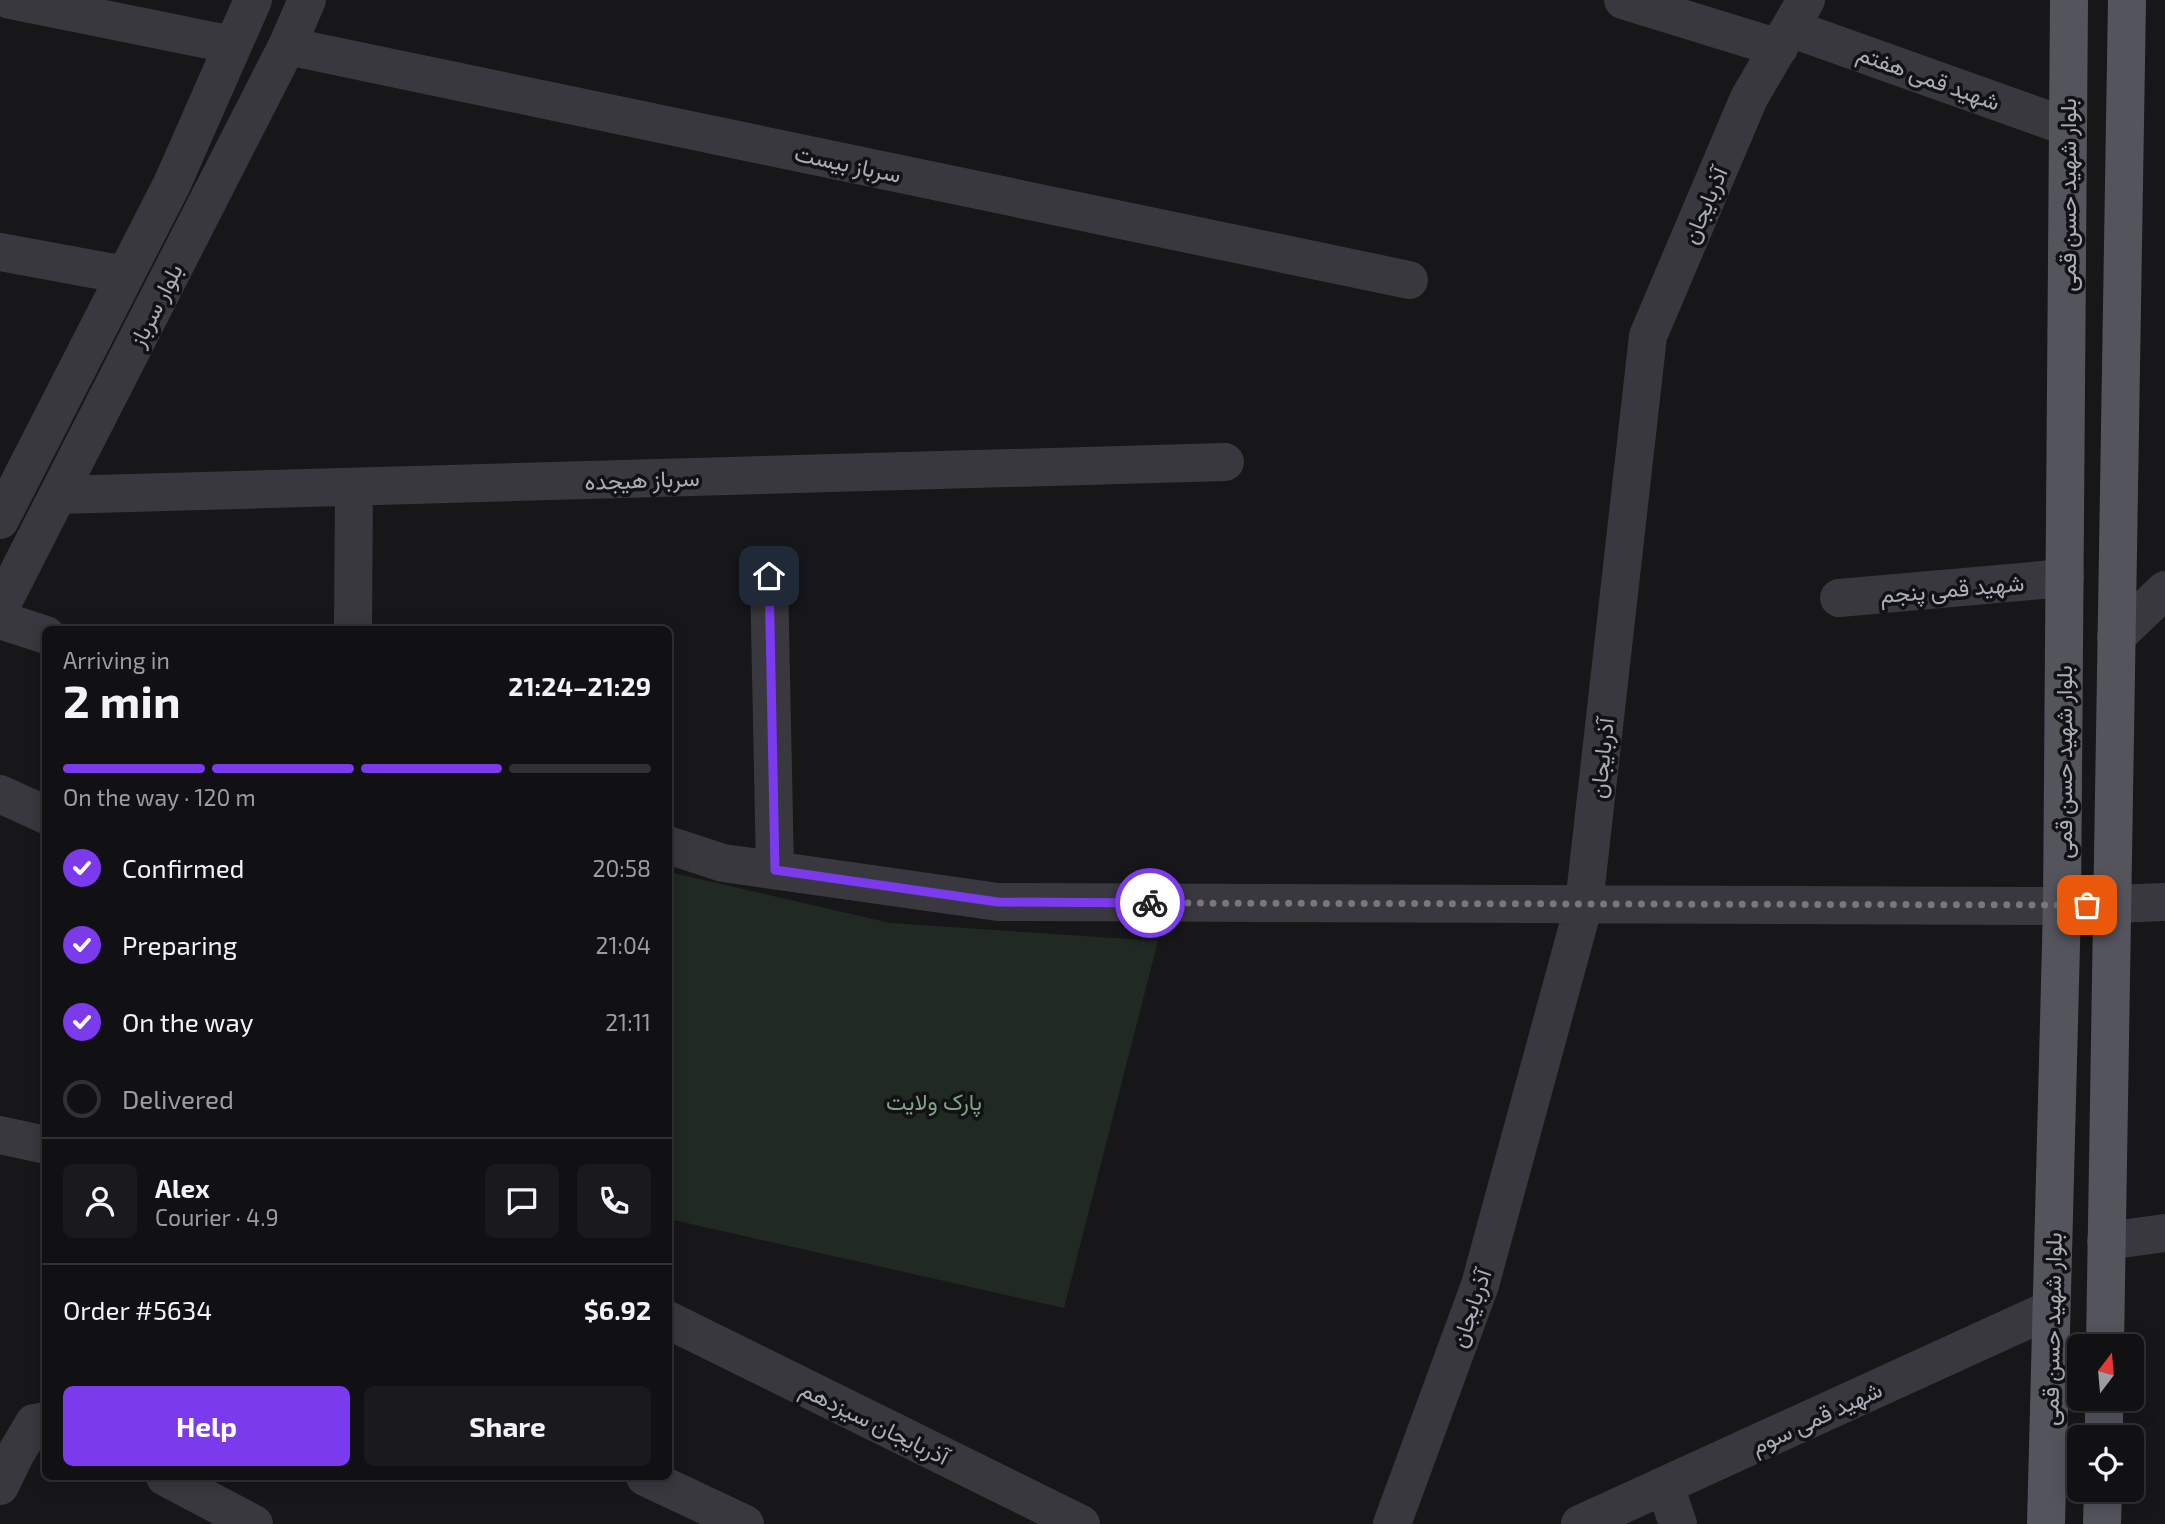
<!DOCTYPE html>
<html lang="en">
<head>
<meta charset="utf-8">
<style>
  :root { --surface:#111113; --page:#1a1a1c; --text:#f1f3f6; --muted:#9c9da0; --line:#303133; --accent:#7c3aed }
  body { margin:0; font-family:"Exo 2",Vazirmatn,sans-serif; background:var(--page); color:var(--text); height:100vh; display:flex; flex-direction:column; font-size:26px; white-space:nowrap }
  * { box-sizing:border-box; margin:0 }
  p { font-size:23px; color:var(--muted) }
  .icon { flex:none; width:38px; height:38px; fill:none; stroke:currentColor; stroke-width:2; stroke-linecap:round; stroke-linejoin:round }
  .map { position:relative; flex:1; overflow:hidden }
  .side { position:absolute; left:42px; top:626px; width:630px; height:854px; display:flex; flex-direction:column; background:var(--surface); border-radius:10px; box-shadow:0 4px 18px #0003,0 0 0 2px var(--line) }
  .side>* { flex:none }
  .needle { width:46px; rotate:16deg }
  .tools { position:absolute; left:2067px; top:1334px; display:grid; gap:14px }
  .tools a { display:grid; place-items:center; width:77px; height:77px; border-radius:10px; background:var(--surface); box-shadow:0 4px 18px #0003,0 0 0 2px var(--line); font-size:35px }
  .pin { position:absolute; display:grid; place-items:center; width:60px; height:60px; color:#fff; margin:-30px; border-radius:14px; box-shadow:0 4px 10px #0006 }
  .courier { position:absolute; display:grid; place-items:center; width:70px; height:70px; margin:-35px; border:5px solid #7c3aed; border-radius:50%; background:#fff; color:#222; box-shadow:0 2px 9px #0007 }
  .head em { font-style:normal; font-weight:700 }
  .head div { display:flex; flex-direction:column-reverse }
  .head { display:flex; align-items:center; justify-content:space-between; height:119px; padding:0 21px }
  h1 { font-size:46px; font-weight:700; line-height:52px }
  .bar { display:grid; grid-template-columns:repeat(4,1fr); gap:10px 7px; align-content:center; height:84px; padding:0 21px }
  .bar i { height:9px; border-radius:5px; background:var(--line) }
  .bar .on { background:var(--accent) }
  .bar p { grid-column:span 4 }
  .line { display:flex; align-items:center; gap:18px; padding:0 21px; border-top:2px solid var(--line) }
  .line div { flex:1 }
  .round { display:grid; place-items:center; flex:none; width:74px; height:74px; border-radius:10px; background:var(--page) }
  ol { padding:0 21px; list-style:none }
  li { display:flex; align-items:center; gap:21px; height:77px }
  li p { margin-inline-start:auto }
  li .icon { padding:7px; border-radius:50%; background:var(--accent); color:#fff; stroke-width:4 }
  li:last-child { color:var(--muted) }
  li i { width:38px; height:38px; border:4px solid var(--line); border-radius:50% }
  .action { display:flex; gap:14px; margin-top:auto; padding:14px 21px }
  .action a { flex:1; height:80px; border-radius:10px; background:var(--accent); color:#fff; font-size:28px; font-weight:700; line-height:80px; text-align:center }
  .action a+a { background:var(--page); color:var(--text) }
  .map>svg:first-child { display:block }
  .green { fill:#212923 }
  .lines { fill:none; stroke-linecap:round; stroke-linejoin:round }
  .minor { stroke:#38383e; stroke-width:38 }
  .major { stroke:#54545d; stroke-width:38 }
  .done { stroke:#767881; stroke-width:7; stroke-dasharray:0 12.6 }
  .route { stroke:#7c3aed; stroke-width:9 }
  .labels { text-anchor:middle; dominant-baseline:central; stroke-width:7; stroke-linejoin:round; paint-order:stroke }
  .street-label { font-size:23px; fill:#a9acb9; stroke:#121214 }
  .park-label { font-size:23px; fill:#80a386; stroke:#121214 }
</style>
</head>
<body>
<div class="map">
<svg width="2165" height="1524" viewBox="0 0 2165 1524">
  <rect width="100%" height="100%" fill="#171719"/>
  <!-- green -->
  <path class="green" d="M669 872 890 923 1158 941 1064 1308 669 1219Z"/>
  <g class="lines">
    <!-- minor -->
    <path class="minor" d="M10 0 233 45
      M1623 0 1779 48
      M1790 28 2068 127
      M287 46 1409 280
      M0 252 125 275
      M58 495 1225 462
      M0 520 172 184 253 0
      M769 576 775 870
      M1839 598 2065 578
      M0 608 287 46 307 0
      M0 620 46 635
      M353 630 354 487
      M2116 637 2165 590
      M0 794 46 815
      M668 845 723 863 998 902 2062 906 2165 902
      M0 1135 46 1145
      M2106 1241 2165 1233
      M668 1320 1081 1524
      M165 1477 254 1524
      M645 1477 745 1524
      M0 1486 15 1455 34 1423 46 1421
      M1665 1486 1678 1524
      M1392 1524 1480 1285 1584 904 1648 336 1749 98 1806 0
      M1580 1524 2051 1309"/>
    <!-- major -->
    <path class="major" d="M2105 1346 2127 0
      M2104 1437V1398
      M2046 1524 2062 906 2069 0
      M2102 1524 2103 1489"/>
  </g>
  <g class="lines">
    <!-- done -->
    <path class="done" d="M1150 903 2087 905"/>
    <!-- route -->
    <path class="route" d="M769 576 775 870 998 902 1150 903"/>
  </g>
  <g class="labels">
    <!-- street labels -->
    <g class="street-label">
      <text transform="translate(1929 77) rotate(20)">شهید قمی هفتم</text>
      <text transform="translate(848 163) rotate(12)">سرباز بیست</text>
      <text transform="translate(2067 195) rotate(-90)">بلوار شهید حسن قمی</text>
      <text transform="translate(1704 205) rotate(-67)">آذربایجان</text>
      <text transform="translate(155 305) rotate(-63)">بلوار سرباز</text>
      <text transform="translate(642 479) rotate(-2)">سرباز هیجده</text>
      <text transform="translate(1952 588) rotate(-5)">شهید قمی پنجم</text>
      <text transform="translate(1601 758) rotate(-84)">آذربایجان</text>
      <text transform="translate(2063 762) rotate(-90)">بلوار شهید حسن قمی</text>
      <text transform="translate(1470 1308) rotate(-71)">آذربایجان</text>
      <text transform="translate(2051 1329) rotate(-89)">بلوار شهید حسن قمی</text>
      <text transform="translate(1816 1417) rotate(-25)">شهید قمی سوم</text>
      <text transform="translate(875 1422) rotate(26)">آذربایجان سیزدهم</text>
    </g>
    <!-- park labels -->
    <g class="park-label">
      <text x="934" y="1101">پارک ولایت</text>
    </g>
  </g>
</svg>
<div class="tools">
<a><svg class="needle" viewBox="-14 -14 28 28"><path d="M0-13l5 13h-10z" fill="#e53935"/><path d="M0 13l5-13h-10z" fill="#9c9da0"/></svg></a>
<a><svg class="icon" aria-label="locate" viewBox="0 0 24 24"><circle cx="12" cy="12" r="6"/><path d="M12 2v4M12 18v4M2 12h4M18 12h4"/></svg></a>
</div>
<div class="pin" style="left:2087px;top:905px;background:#ea580c"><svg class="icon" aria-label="bag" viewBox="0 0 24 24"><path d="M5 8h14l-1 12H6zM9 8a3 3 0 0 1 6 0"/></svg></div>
<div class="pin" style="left:769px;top:576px;background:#1f2937"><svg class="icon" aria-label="home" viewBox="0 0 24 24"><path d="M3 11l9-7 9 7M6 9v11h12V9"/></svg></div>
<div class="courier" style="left:1150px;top:903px"><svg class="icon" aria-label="bike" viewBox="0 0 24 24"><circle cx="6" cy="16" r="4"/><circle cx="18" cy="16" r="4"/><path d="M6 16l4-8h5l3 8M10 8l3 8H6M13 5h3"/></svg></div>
<section class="side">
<div class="head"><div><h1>2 min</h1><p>Arriving in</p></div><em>21:24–21:29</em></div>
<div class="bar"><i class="on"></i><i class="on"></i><i class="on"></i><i></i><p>On the way · 120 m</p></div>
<ol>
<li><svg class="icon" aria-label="check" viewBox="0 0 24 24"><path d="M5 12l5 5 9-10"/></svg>Confirmed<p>20:58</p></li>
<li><svg class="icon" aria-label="check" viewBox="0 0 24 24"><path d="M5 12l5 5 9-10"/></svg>Preparing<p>21:04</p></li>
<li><svg class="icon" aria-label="check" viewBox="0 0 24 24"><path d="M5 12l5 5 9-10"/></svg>On the way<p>21:11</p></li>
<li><i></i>Delivered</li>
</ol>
<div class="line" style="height:126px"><a class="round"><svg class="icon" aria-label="person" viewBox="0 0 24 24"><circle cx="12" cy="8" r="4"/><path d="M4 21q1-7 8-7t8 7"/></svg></a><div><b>Alex</b><p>Courier · 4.9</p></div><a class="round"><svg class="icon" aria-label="chat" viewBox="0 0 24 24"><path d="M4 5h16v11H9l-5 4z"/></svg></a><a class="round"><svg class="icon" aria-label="phone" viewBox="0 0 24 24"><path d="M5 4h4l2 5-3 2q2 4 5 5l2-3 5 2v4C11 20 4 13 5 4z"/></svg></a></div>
<div class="line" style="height:91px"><div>Order #5634</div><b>$6.92</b></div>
<div class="action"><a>Help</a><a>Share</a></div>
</section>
</div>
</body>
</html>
